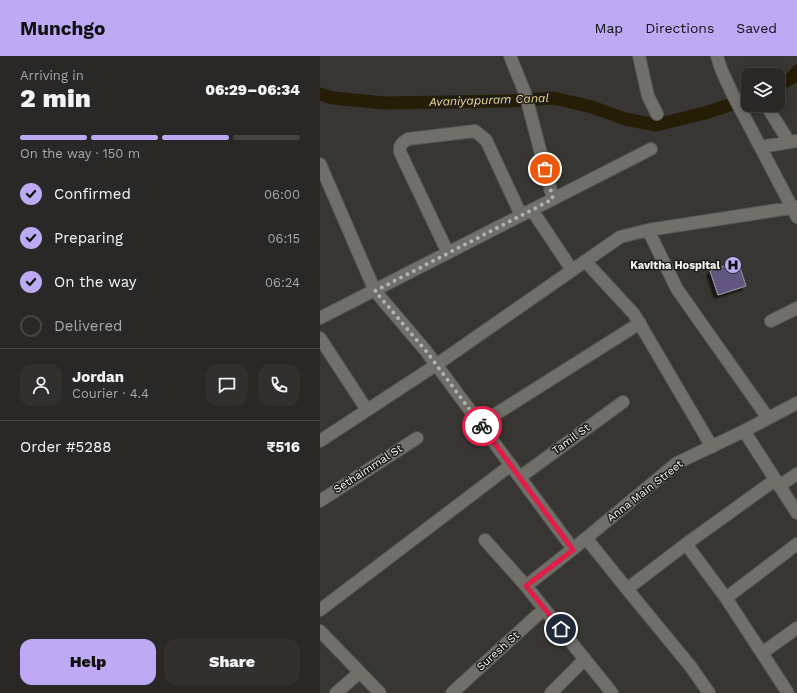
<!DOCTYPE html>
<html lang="en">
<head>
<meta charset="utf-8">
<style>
  :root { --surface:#2a2826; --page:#32302e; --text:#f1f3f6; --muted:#a5a6a7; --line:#464443; --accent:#bea9f4 }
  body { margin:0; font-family:"Work Sans",sans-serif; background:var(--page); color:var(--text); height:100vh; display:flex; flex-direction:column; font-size:15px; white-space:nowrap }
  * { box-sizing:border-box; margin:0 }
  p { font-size:13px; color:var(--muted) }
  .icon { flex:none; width:22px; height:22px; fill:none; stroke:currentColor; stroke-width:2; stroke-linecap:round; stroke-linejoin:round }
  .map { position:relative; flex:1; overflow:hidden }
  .drawer { display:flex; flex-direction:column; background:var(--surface); width:320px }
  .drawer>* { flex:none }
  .buttons { position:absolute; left:421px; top:12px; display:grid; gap:8px }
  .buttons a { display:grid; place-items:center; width:44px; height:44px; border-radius:8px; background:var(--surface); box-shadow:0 2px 10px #0003,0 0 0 1px var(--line); font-size:20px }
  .pin { position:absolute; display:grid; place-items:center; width:34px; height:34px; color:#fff; margin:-17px; border:2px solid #fff; border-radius:50%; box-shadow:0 1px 4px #0007 }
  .courier { position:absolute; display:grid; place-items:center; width:40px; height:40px; margin:-20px; border:3px solid #e11d48; border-radius:50%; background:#fff; color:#222; box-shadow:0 1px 5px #0007 }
  .headline em { font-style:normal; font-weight:800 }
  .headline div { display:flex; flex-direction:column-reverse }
  .headline { display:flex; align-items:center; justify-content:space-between; height:68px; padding:0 20px }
  h1 { font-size:26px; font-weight:800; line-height:30px }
  .bar { display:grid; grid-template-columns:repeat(4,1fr); gap:6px 4px; align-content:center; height:48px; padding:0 20px }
  .bar i { height:5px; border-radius:3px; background:var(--line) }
  .bar .on { background:var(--accent) }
  .bar p { grid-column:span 4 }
  .line { display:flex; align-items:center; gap:10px; padding:0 20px; border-top:1px solid var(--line) }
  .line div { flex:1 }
  .round { display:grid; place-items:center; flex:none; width:42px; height:42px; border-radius:12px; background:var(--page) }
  ol { padding:0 20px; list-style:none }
  li { display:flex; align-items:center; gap:12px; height:44px }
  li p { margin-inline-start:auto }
  li .icon { padding:4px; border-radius:50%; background:var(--accent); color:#111; stroke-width:4 }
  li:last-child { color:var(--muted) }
  li i { width:22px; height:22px; border:2px solid var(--line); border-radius:50% }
  .cta { display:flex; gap:8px; margin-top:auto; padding:8px 20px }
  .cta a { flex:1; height:46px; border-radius:12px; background:var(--accent); color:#111; font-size:16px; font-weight:800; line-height:46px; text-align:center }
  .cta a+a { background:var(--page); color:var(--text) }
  header { display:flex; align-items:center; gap:24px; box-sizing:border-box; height:56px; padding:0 20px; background:var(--accent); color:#111 }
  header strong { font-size:19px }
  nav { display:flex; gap:22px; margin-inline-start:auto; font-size:14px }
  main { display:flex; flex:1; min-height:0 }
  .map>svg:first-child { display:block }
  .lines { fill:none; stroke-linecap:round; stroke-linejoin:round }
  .canal { stroke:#251d05; stroke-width:13 }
  .building { fill:#625681; stroke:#9b9a9f; filter:url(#shadow) }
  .minor-casing { stroke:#575652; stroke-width:14 }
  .minor { stroke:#706f6a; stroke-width:12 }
  .done { stroke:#b3b2ae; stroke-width:4; stroke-dasharray:0 7.2 }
  .route { stroke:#e11d48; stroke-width:5 }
  .labels { text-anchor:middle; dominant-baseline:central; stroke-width:3; stroke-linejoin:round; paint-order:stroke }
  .poi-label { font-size:11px; font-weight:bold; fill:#f5f4f1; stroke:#1f1e1c; text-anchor:end }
  .street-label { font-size:11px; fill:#f5f4f1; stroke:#1f1e1c }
  .water-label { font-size:12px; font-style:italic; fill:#f6dd92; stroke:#1f1e1c }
</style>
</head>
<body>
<header>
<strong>Munchgo</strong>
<nav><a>Map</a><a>Directions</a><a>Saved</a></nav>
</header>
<main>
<section class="drawer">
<div class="headline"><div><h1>2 min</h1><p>Arriving in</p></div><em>06:29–06:34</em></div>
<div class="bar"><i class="on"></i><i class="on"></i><i class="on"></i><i></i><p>On the way · 150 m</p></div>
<ol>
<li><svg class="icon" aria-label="check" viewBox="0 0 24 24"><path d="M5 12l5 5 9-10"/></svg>Confirmed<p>06:00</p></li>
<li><svg class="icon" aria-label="check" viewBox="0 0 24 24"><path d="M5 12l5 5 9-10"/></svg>Preparing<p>06:15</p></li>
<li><svg class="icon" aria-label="check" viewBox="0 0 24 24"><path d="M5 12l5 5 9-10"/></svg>On the way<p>06:24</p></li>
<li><i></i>Delivered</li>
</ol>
<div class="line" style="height:72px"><a class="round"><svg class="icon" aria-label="person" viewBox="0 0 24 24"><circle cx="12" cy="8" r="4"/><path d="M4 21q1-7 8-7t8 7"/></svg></a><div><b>Jordan</b><p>Courier · 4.4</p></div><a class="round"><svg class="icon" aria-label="chat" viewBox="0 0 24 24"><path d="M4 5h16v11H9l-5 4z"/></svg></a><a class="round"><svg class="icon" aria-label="phone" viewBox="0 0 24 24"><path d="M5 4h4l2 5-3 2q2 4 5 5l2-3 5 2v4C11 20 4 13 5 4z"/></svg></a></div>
<div class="line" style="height:52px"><div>Order #5288</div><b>₹516</b></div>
<div class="cta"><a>Help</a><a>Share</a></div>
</section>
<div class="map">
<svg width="477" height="637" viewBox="0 0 477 637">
  <defs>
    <filter id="shadow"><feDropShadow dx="-3.5" dy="3.5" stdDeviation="1" flood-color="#0009"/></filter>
  </defs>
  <rect width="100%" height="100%" fill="#383632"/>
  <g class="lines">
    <!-- canal -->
    <path class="canal" d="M458 29 473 21 477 15
      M0 38 13 42 64 47 187 45 234 42 272 51 305 63 336 69 385 57 428 43"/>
  </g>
  <!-- building -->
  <path class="building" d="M418 205 426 230 398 239 390 215Z"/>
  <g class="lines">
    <!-- minor casing -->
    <g class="minor-casing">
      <path id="minor" d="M190 0 205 37 233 143
        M319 0 328 40 337 58
        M397 0 401 13 412 37 477 161
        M446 49 469 86
        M441 91 476 85
        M0 108 55 235 106 295 253 493
        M212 154 252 214
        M328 174 357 233 448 362
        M128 197 80 96C79 89 82 87 88 83L155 75 166 84 201 159
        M265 205 314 258 392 391
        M0 262 331 93
        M451 265 477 252
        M0 282 47 354
        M160 368 320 267
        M424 375 477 457
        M0 385 116 309 300 181 328 174 477 151
        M200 421 303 346
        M459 430 477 418
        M0 445 97 382
        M266 482 307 533 371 611 389 637
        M165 484 206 530 292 637
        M366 488 455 424
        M206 530 253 493 357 407 424 375 477 347
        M307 533 366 488 406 542 468 637
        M406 542 477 488
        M0 554 191 409
        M0 575 60 637
        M442 597 477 572
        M16 637 40 616
        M132 637 224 553
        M231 637 265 603"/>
    </g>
    <!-- minor -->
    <use href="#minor" class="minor"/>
  </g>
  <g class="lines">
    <!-- done -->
    <path class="done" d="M162 370 106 295 55 235 233 143 225 113"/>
    <!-- route -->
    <path class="route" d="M162 370 253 494 206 530 241 573"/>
  </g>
  <!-- icons -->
  <defs>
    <g id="hospital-disc" transform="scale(0.9)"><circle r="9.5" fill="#bea9f4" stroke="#1f1e1c"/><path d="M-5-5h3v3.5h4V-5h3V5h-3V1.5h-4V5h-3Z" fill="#111"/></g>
  </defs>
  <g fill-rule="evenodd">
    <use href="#hospital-disc" x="413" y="209"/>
  </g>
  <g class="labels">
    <!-- poi labels -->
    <g class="poi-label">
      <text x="400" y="209">Kavitha Hospital</text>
    </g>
    <!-- street labels -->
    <g class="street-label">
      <text transform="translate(251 383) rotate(-36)">Tamil St</text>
      <text transform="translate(48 413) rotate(-33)">Sethaimmal St</text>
      <text transform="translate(325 435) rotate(-38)">Anna Main Street</text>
      <text transform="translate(178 595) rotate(-42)">Suresh St</text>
    </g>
    <!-- water labels -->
    <g class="water-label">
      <text transform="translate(169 44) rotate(-2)">Avaniyapuram Canal</text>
    </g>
  </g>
</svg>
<div class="buttons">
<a><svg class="icon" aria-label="layers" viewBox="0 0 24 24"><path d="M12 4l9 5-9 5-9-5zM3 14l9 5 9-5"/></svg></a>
</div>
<div class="pin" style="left:225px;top:113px;background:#ea580c"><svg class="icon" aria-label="bag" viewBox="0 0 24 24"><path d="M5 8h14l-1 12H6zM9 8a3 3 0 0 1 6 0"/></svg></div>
<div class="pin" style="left:241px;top:573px;background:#1f2937"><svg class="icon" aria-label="home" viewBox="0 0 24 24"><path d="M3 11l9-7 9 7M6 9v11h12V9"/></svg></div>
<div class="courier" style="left:162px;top:370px"><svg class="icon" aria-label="bike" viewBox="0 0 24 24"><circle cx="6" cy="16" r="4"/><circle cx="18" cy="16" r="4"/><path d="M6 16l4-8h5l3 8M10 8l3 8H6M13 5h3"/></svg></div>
</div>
</main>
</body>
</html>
